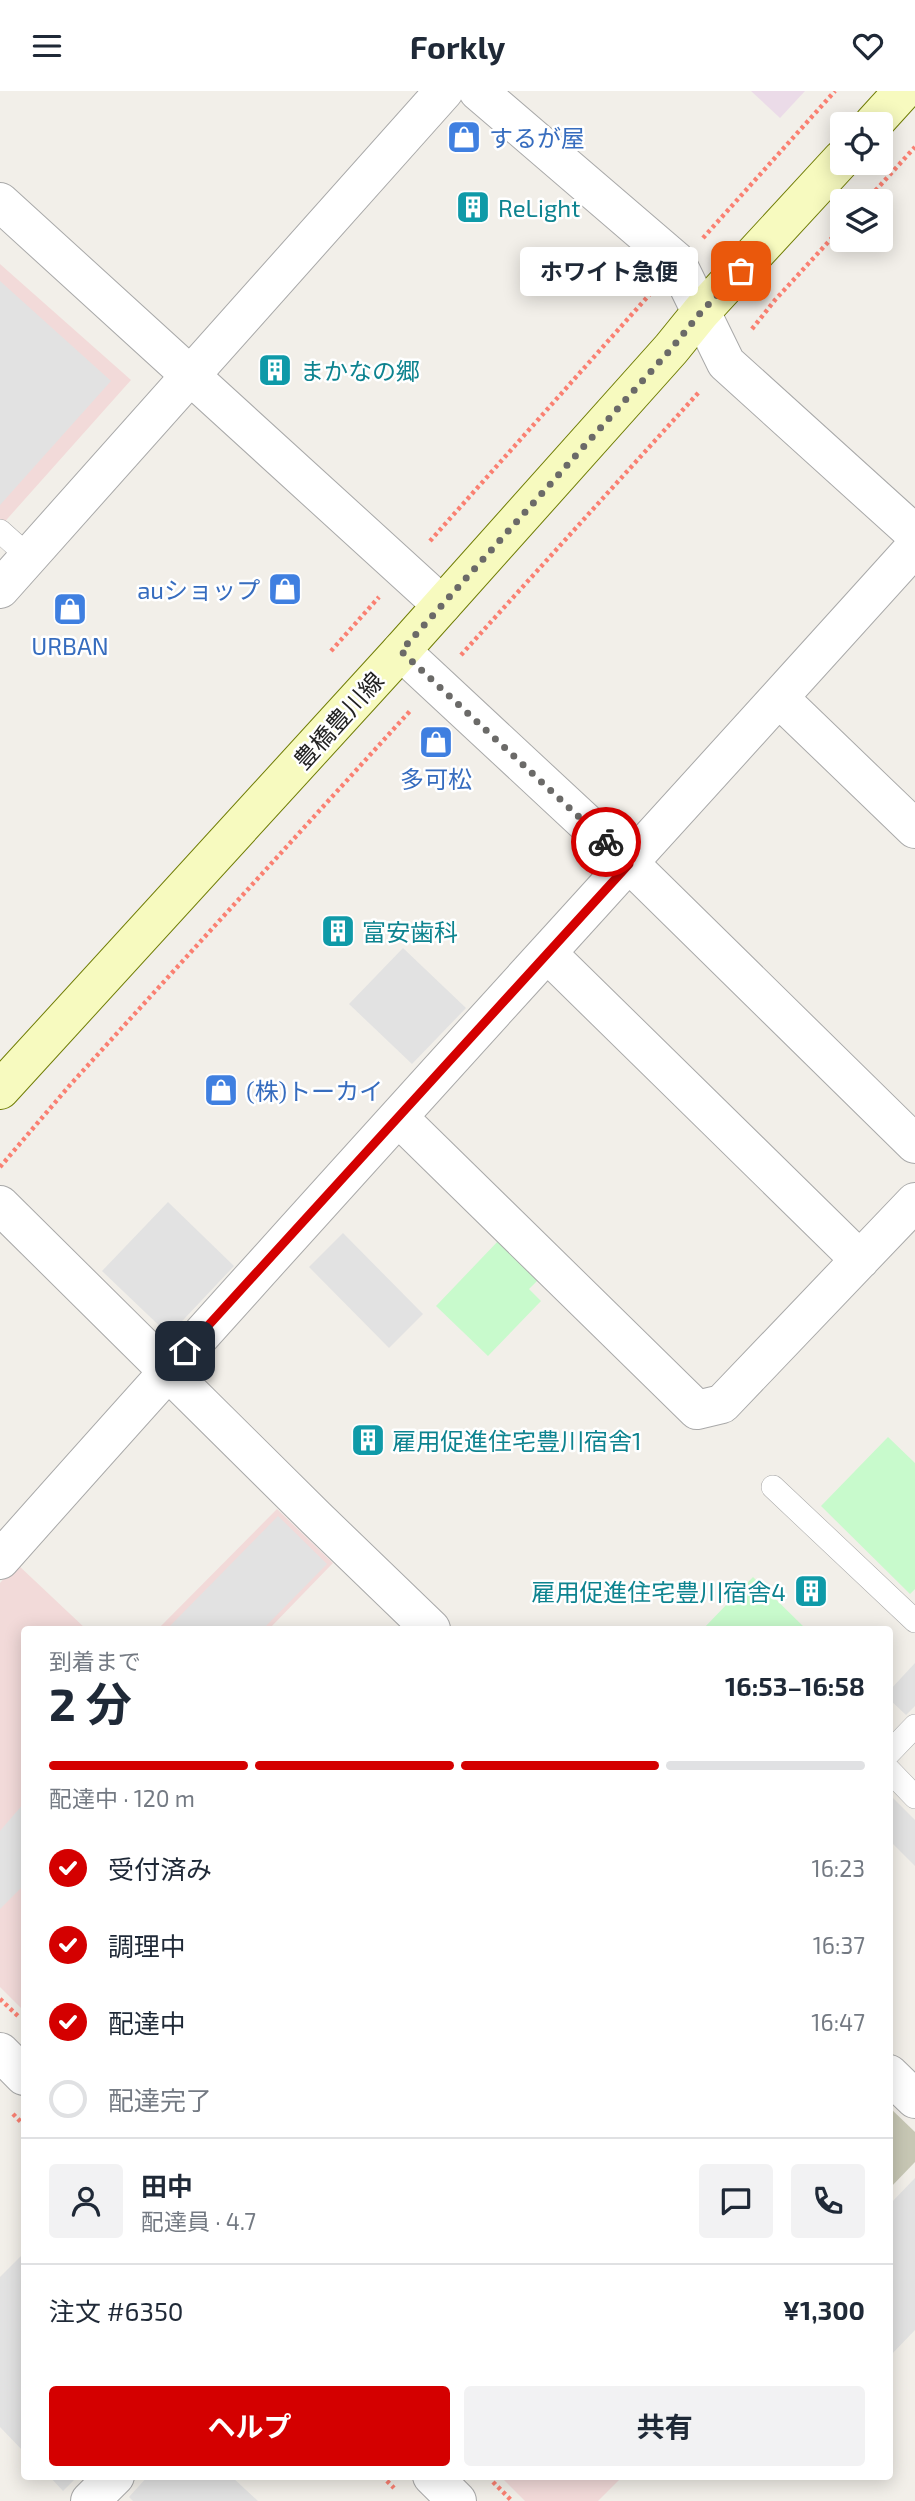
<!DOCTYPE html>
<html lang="ja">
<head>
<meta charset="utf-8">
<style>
  :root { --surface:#fff; --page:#f2f2f3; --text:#1f2937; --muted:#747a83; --line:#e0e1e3; --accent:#d40000 }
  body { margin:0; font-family:"Exo 2","Noto Sans JP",sans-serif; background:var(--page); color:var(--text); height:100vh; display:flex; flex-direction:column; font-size:26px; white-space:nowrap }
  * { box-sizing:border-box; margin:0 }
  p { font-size:23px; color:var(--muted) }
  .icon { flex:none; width:38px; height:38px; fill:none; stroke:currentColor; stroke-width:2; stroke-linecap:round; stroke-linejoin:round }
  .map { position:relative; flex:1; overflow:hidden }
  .panel { position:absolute; left:21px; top:1535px; width:872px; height:854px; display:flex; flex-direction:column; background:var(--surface); border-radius:7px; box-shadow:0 4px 18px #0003 }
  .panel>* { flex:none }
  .controls { position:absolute; left:830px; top:21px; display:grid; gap:14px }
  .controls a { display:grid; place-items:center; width:63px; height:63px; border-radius:7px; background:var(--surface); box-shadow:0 4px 18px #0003; font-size:35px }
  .pin { position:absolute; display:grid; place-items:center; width:60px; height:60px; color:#fff; margin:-30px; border-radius:14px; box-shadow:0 4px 10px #0006 }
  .courier { position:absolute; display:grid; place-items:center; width:70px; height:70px; margin:-35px; border:5px solid #d40000; border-radius:50%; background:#fff; color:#222; box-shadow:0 2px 9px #0007 }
  .bubble { position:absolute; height:49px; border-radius:7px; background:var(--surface); box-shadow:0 4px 18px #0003; font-size:23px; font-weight:700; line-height:49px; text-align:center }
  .headline em { font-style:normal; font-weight:700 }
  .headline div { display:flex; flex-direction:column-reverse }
  .headline { display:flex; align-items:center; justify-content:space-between; height:119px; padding:0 28px }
  h1 { font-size:46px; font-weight:700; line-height:52px }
  .bar { display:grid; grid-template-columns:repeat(4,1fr); gap:10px 7px; align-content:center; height:84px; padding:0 28px }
  .bar i { height:9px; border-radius:5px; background:var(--line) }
  .bar .current { background:var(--accent) }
  .bar p { grid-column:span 4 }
  .line { display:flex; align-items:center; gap:18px; padding:0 28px; border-top:2px solid var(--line) }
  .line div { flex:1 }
  .round { display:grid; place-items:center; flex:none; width:74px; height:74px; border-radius:7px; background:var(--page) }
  ol { padding:0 28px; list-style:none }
  li { display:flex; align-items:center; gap:21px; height:77px }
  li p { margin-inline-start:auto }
  li .icon { padding:7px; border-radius:50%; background:var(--accent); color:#fff; stroke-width:4 }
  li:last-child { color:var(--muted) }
  li i { width:38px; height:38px; border:4px solid var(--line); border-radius:50% }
  .action { display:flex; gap:14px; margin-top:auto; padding:14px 28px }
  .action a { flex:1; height:80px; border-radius:7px; background:var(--accent); color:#fff; font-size:28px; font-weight:700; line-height:80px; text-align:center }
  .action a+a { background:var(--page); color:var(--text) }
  header { display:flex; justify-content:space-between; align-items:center; height:91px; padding:0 28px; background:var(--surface); font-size:32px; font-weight:700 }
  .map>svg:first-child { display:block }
  .commercial { fill:#f2dad9 }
  .industrial { fill:#ebdbe8 }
  .construction { fill:#c7c7b4 }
  .park { fill:#c8facc }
  .parking { fill:#e2e2e2 }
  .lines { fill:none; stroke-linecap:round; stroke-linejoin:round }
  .service-casing { stroke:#a9a9a9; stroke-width:24 }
  .minor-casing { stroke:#a9a9a9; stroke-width:40 }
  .tertiary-casing { stroke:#a9a9a9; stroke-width:40 }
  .secondary-casing { stroke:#707d05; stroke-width:40 }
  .path { stroke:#fa8072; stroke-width:4.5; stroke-dasharray:3.5 3.5; stroke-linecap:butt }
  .service { stroke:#fff; stroke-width:23 }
  .minor { stroke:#fff; stroke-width:38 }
  .tertiary { stroke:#fff; stroke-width:38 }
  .secondary { stroke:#f7fabf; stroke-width:38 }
  .done { stroke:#6b6a68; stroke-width:7; stroke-dasharray:0 12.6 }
  .route { stroke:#d40000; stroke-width:9 }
  .labels { text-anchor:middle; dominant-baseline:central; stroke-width:5; stroke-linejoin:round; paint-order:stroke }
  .shop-label { font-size:24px; fill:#366cbe; stroke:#fff; text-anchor:start }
  .culture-label { font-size:24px; fill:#0d838f; stroke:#fff; text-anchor:start }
  .street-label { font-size:24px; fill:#222; stroke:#fff }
</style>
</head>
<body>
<header><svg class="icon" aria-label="menu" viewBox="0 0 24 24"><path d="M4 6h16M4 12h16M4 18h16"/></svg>Forkly<svg class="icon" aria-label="heart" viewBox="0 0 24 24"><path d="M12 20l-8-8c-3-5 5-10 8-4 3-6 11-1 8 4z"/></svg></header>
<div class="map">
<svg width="915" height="2410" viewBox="0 0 915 2410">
  <rect width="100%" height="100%" fill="#f2efe9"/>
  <!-- commercial -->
  <path class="commercial" d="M0 173 131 289 0 436Z
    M277 1418 333 1472 269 1538H158Z
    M17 1473 86 1538H24V1920L0 1896V1492Z
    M500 2385H623L598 2410H525Z"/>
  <!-- industrial -->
  <path class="industrial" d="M751 0H805L780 27Z"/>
  <!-- construction -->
  <path class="construction" d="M889 2016 915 2041V2071L889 2098Z"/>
  <!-- park -->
  <path class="park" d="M500 1148 540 1187 529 1198 541 1210 488 1265 436 1215Z
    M888 1346 915 1372V1498L910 1503 821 1415Z
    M753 1486 806 1538H703Z"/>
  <!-- parking -->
  <path class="parking" d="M0 190 111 290 0 414Z
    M403 857 466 917 412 973 349 913Z
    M168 1111 234 1175 169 1244 102 1180Z
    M343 1142 423 1223 389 1257 309 1176Z
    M278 1425 327 1473 263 1538H167Z
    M915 1572V1615L906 1624 889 1608V1600Z
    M889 1703 915 1729V1775L889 1749Z
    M24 1712V1794L0 1818V1740Z
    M915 2087V2239L889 2266V2114Z
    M24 2162V2361L0 2336V2186Z
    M49 2385H78L63 2400Z
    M148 2385H231L258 2410H133L129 2406Z"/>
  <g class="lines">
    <!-- service casing -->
    <g class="service-casing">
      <path id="service" d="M0 440 29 466
        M773 1396 915 1530
        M889 1662 915 1635
        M889 1679 915 1706"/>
    </g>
    <!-- minor casing -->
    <g class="minor-casing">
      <path id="minor" d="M478 0 676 170 726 272 915 443
        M0 498 444 0
        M779 607 915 738
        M547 862 860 1169
        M398 1026 697 1319 722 1313 915 1111
        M0 1114 316 1427 431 1538
        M0 1469C302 1128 610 794 915 456
        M889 1983 915 2008
        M90 2410 115 2385"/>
    </g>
    <!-- tertiary casing -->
    <g class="tertiary-casing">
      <path id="tertiary" d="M0 111 442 514
        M401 560 630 773 915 1053
        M0 1961 24 1985
        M432 2385 457 2410"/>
    </g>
    <!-- secondary casing -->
    <g class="secondary-casing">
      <path id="secondary" d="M873 33 903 0
        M0 999 401 560 671 258 701 221 842 68"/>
    </g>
    <!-- path -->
    <path class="path" d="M866 110 915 56
      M703 147 835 0
      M752 238 775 209 842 136
      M430 450 650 203
      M331 560 379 506
      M461 564 699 301
      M0 1076 70 994 410 620
      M0 1908 19 1926
      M13 2023 24 2034
      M382 2385 394 2397
      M493 2391 512 2410"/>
    <!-- service -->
    <use href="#service" class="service"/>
    <!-- minor -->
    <use href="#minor" class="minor"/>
    <!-- tertiary -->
    <use href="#tertiary" class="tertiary"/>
    <!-- secondary -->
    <use href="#secondary" class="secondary"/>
  </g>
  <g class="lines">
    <!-- done -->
    <path class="done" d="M606 751 401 560 671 258 701 221 741 180"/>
    <!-- route -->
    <path class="route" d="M185 1260 629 773 606 751"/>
  </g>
  <!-- icons -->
  <defs>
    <g id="shop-square" transform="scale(1.75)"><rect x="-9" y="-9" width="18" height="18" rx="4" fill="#3f7fe0" stroke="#fff"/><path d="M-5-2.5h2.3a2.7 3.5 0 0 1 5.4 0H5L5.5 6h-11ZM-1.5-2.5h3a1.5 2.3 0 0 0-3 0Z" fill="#fff"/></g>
    <g id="building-square" transform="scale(1.75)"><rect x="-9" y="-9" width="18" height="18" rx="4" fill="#0f9aa8" stroke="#fff"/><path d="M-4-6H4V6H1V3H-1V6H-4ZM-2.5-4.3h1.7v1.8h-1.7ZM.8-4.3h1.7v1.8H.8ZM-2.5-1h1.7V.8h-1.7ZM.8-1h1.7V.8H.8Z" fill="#fff"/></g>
  </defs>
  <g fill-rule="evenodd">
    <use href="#shop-square" x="464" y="46"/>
    <use href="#building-square" x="473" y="116"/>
    <use href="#building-square" x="275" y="279"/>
    <use href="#shop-square" x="285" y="498"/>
    <use href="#shop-square" x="70" y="518"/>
    <use href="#shop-square" x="436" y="651"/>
    <use href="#building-square" x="338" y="840"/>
    <use href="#shop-square" x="221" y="999"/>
    <use href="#building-square" x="368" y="1349"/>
    <use href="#building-square" x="811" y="1500"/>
  </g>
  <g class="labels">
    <!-- shop labels -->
    <g class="shop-label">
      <text x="489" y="46">するが屋</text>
      <text x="260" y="498" text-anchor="end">auショップ</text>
      <text x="70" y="554" text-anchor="middle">URBAN</text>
      <text x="436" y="687" text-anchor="middle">多可松</text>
      <text x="246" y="999">(株)トーカイ</text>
    </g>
    <!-- culture labels -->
    <g class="culture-label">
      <text x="498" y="116">ReLight</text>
      <text x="300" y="279">まかなの郷</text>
      <text x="362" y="840">富安歯科</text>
      <text x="392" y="1349">雇用促進住宅豊川宿舎1</text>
      <text x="786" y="1500" text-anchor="end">雇用促進住宅豊川宿舎4</text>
    </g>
    <!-- street labels -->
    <g class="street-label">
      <text transform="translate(338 629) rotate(-48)">豊橋豊川線</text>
    </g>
  </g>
</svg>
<div class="controls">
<a><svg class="icon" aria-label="locate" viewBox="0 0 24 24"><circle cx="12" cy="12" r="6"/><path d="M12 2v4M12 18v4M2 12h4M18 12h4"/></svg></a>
<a><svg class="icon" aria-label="layers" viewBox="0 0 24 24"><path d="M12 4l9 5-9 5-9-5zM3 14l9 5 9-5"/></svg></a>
</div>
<div class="pin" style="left:741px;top:180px;background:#ea580c"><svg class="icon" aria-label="bag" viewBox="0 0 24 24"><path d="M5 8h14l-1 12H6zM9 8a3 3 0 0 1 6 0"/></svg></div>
<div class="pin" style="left:185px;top:1260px;background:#1f2937"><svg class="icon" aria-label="home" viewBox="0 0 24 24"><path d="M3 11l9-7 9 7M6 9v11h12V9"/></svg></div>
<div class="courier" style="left:606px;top:751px"><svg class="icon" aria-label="bike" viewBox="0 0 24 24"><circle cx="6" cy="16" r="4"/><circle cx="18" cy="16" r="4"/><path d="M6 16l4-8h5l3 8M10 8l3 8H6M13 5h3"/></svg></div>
<div class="bubble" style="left:520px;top:156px;width:178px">ホワイト急便</div>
<section class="panel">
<div class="headline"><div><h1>2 分</h1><p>到着まで</p></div><em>16:53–16:58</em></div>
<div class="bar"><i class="current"></i><i class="current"></i><i class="current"></i><i></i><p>配達中 · 120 m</p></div>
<ol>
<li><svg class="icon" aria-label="check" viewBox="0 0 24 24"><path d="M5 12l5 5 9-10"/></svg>受付済み<p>16:23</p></li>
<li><svg class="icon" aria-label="check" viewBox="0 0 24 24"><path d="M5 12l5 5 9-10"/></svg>調理中<p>16:37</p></li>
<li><svg class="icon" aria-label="check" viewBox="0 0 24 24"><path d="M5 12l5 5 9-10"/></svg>配達中<p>16:47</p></li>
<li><i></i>配達完了</li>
</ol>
<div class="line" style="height:126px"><a class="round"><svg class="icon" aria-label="person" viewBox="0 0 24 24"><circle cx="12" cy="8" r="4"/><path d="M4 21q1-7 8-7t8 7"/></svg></a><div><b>田中</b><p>配達員 · 4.7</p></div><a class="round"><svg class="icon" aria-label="chat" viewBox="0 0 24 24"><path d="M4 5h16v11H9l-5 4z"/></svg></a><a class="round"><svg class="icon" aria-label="phone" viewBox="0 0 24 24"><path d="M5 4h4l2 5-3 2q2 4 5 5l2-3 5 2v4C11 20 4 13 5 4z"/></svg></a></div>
<div class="line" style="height:91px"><div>注文 #6350</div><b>¥1,300</b></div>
<div class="action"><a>ヘルプ</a><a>共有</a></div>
</section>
</div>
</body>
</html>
